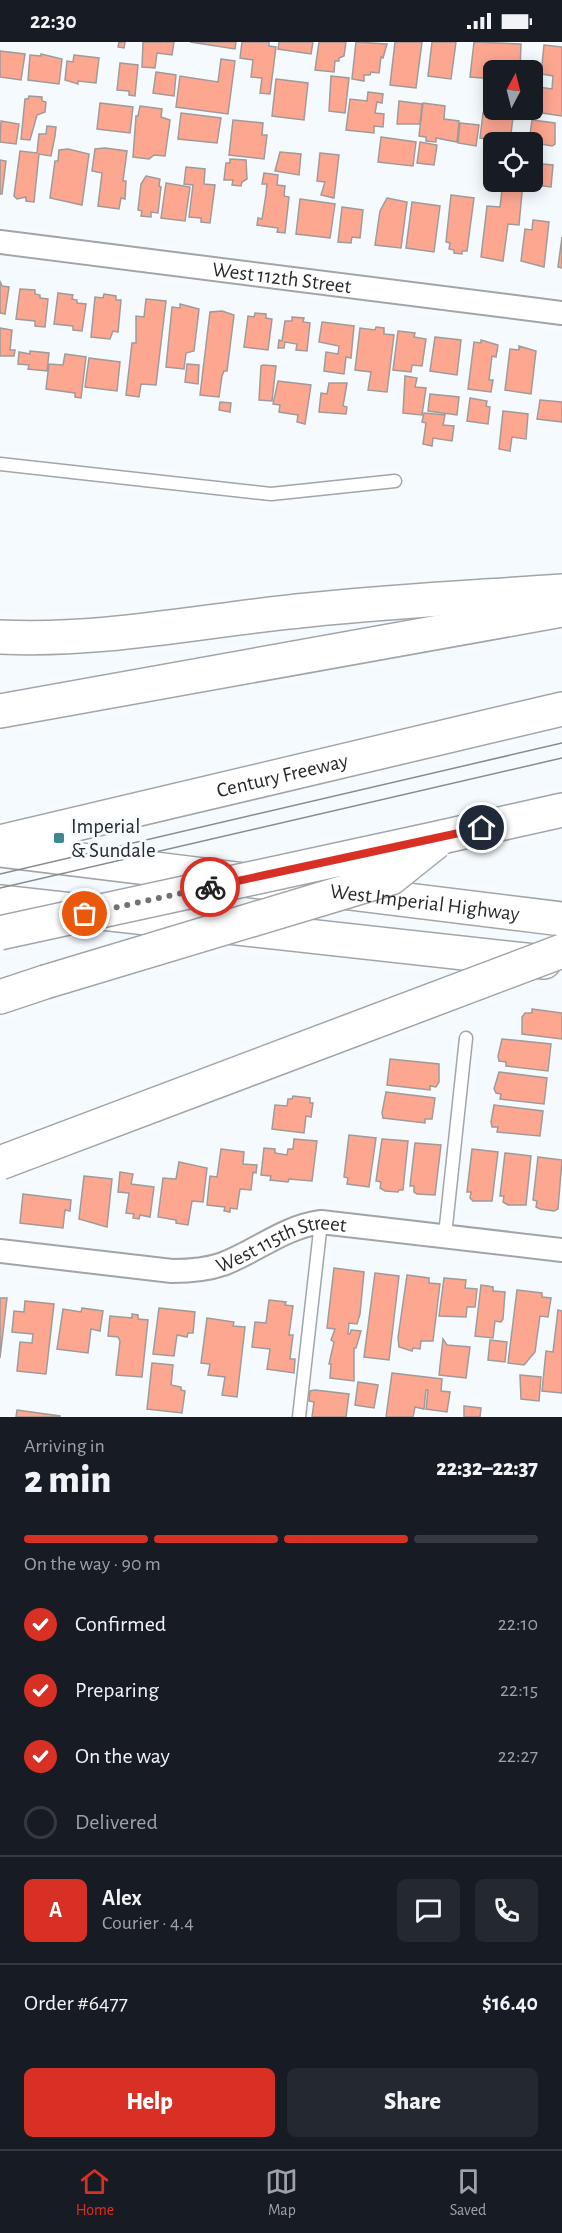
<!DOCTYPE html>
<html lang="en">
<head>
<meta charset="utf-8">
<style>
  :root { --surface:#171b24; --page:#242831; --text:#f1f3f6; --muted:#9ea1a6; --line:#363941; --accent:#d93025 }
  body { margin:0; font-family:"Alegreya Sans",sans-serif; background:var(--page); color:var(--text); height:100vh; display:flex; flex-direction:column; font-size:22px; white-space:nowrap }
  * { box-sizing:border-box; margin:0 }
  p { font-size:20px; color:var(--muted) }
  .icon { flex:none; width:33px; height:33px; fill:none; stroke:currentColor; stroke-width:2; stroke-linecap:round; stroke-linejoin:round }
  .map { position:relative; height:1375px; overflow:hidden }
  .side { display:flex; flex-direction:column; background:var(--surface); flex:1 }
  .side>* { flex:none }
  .needle { width:39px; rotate:7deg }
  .controls { position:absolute; left:483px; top:18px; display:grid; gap:12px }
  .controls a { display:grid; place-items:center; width:60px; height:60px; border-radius:9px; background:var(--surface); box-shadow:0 3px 15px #0003; font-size:30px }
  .pin { position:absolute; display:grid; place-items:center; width:51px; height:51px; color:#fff; margin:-26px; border:3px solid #fff; border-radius:50%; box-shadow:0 2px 6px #0007 }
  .courier { position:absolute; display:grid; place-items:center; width:60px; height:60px; margin:-30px; border:4px solid #d93025; border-radius:50%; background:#fff; color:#222; box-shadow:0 2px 8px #0007 }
  .headline em { font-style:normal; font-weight:800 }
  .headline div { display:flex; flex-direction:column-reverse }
  .headline { display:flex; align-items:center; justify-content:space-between; height:102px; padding:0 24px }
  h1 { font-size:39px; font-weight:800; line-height:45px }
  .bar { display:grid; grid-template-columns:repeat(4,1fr); gap:9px 6px; align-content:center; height:72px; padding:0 24px }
  .bar i { height:8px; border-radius:4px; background:var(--line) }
  .bar .current { background:var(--accent) }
  .bar p { grid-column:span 4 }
  .line { display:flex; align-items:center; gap:15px; padding:0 24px; border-top:2px solid var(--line) }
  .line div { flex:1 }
  .round { display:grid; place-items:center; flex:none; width:63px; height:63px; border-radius:9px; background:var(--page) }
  ol { padding:0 24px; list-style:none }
  li { display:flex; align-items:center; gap:18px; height:66px }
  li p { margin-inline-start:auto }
  li .icon { padding:6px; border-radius:50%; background:var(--accent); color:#fff; stroke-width:4 }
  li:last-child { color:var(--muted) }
  li i { width:33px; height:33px; border:3px solid var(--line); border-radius:50% }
  .primary-button { display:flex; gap:12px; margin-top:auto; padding:12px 24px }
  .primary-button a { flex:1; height:69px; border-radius:9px; background:var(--accent); color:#fff; font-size:24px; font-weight:800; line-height:69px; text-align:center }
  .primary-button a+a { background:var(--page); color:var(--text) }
  .status { display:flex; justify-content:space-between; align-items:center; height:42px; padding:0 30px; background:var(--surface); direction:ltr }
  .status svg { height:16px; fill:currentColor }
  .dock { display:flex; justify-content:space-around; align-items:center; height:84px; border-top:2px solid var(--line); background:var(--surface); font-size:16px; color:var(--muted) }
  .dock a { display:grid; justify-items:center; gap:3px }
  .dock .current { color:var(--accent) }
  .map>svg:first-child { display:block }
  .building { fill:#fda791; stroke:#a09a99; stroke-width:1.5 }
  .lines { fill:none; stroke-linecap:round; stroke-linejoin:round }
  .service-casing { stroke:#a1a5a9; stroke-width:15 }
  .minor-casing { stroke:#a1a5a9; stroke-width:26 }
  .primary-casing { stroke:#a1a5a9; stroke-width:36 }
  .motorway-casing { stroke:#a1a5a9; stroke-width:36 }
  .service { stroke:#fff; stroke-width:12 }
  .minor { stroke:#fff; stroke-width:22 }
  .primary { stroke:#fff; stroke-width:33 }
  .motorway { stroke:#fff; stroke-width:33 }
  .tram { stroke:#888b8e; stroke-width:1.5 }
  .motorway-bridge-casing { stroke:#a1a5a9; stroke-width:36; stroke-linecap:butt }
  .motorway-bridge { stroke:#fff; stroke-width:33 }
  .done { stroke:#707275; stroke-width:6; stroke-dasharray:0 10.8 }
  .route { stroke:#d93025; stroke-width:8 }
  .poi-dot { fill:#3f868f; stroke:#f5fafe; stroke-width:2 }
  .labels { text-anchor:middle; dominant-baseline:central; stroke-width:6; stroke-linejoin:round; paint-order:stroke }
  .street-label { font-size:21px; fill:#28292b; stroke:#f5fafe }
  .poi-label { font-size:21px; fill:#28292b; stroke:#f5fafe; text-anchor:start }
</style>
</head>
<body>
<div class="status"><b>22:30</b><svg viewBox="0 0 49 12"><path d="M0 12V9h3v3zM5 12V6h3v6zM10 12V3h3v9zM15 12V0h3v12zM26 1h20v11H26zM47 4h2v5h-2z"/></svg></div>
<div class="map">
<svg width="562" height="1375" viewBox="0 0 562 1375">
  <rect width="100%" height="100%" fill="#f5fafe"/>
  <!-- building -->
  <path class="building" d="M119 0H125L124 6 118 5Z
    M143 0H174L172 13 157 11 155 26 142 25Z
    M190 0H236L235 7Z
    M242 0H269V4L276 5 270 52 260 51 262 36 251 35 253 18 240 16Z
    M279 0H313L311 12 278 7Z
    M319 0H346L344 14 339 16V19H335L334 30 315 28Z
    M356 0 387 2 383 16 381 15 379 31 371 30 370 33H364V39L352 37Z
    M395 0H422L416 46 390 43Z
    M432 0H456L451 37 428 34Z
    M474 0 521 2 520 28H494V37L470 35Z
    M544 3 562 5V74L536 70 539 45 552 47 553 34 541 32Z
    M0 9 25 12 21 38 0 35Z
    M41 12 62 17 59 42 28 38 30 13 41 14Z
    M74 13 99 16 96 41 78 39V42L65 38 67 19 73 20Z
    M221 17 235 19 228 72 176 65 180 34 218 40Z
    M120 21 138 23 135 54 129 53V49L117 48Z
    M156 30 176 33 174 54 153 51Z
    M331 34 349 36 345 71 329 69Z
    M276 37 308 41 304 78 272 74Z
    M368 50 383 52 382 61 377 60 375 71 384 72 383 85 374 84V91L346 88 350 57 367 59Z
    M29 54 42 55V59L46 60 45 70 37 73 30 98 21 97 25 57H28Z
    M399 59 422 62 420 82H397Z
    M100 61 133 65 130 91 97 87Z
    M423 61 445 64 444 77 459 79 457 100 436 96V100L426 99V95L419 94Z
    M140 64 162 67 161 75 170 78 165 114 154 113 149 117 133 115 136 74H138Z
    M181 71 221 76 217 101 178 97Z
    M483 71 513 75 510 100 480 96Z
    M233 78 263 81 262 93H267L264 117 229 113Z
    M532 78 555 81V102L552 104 529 100Z
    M1 79 19 82 16 102 0 100Z
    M460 81 479 83 476 104 458 101Z
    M47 84 56 85 55 94 51 114 39 112 34 160 26 159V155L17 157 14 154 20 109 37 111 39 92H46Z
    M381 95 416 100 413 124 378 120Z
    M420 100 437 103 434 123 417 121Z
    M105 106 127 109 123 139H126L125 157 121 156 119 167 98 164 102 131 92 129 95 107Z
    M68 107 89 112 82 163 50 156 55 119H58L59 108Z
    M280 110 301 112 299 133 275 129Z
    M320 111 339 113 334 156 321 153 325 140 317 139Z
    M230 117 246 118 247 137 242 140 241 144 232 143 233 138H224L226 121H230Z
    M0 118 6 119 2 152H0Z
    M532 121 553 123 551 145 527 142 532 140Z
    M186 125 205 127 204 142 215 143 210 181 201 180V176L189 175 193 143 184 142Z
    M264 131 278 133 277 143 285 144 284 154 289 155 285 191 277 190 278 186 257 183 258 176 262 177 266 152 267 142H262Z
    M146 134 160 137 159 144 161 145 158 171 151 170V175L141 174 142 169 138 168 141 142Z
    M503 140H523L519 183 508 182 503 219 481 215 487 164 500 165Z
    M166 141 190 145 185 179 161 176Z
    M451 153 474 156 467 209H462V212L454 211V208L449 207 450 201 446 200Z
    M387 156 407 160 401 206 375 203 380 169Z
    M300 157 335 162 330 196 296 192Z
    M412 160 440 164 434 210 406 206Z
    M342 165 363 168 360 196 352 195 351 201 338 200Z
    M533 178 549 180 544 225 521 219 525 187 532 188Z
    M562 195V226L558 225Z
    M0 239 2 244 9 245 5 272 0 271Z
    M20 247 35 248V252L40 253V256L48 257 45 285 35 284V279L16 277Z
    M58 251 73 253 72 257 77 258V261L86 262 82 289 73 288V284L54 282Z
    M104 252 116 254V258H121L118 290 113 289 110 297 91 295 95 255 103 256Z
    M146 257 166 259 156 343 141 342 139 355 126 353 132 301H136V274L144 275Z
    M180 262 199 267 194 309 186 311 184 327 166 325 172 265 180 266Z
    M222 269 234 273 227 329H224L222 334 219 355 200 353 210 270Z
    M255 271 266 272V276L272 277 268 308 244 305 248 274 254 275Z
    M292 275 304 276 303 280 310 281 307 309 296 308 297 302 285 300 284 306H278L279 298 282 299 285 279H292Z
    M322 280 354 284 351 316 346 315 344 332 324 329 326 310 338 312 339 304 319 300Z
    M376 285 384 286V292L394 293 387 350 368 348 371 330 355 328 360 286 375 288Z
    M0 286 12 288 10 308H15L14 314H0Z
    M398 289 415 291 414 295 426 297 422 324 412 323 411 330 393 328Z
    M435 295 461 298 457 333 430 329Z
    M481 298 498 303 496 315 492 314 489 338H493L491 350 468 347 474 300 481 301Z
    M519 304 536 309 531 352 505 348 510 307 519 308Z
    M30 309 49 311 47 329 28 327 29 323 18 322 19 310 30 312Z
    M65 312 86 315 81 356 75 355V351L46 347 49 322 63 323Z
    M89 316 120 320 117 349 85 345Z
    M187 322 199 323 198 342 185 340Z
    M263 323 276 324 272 359 259 358 261 324Z
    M405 334 417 336 415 345 426 346 422 373 403 371Z
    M278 339 311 343 305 382 297 380 298 373 279 370 280 363 273 362Z
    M329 341H347L343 364 347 365 346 372 319 370 321 351 327 352Z
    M430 352 459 355 457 373 428 369Z
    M470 356 487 359 486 364 490 365 488 382 467 379Z
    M540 358 562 360V380L537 377Z
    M220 360 231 361 230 370 219 368Z
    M503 369 528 372 526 397 512 395 510 409 499 407Z
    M424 371 445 373 443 383 454 384 452 399 433 396 432 404 423 402 426 381 422 380Z
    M532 967 562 971V997L522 992V975L525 971H532Z
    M502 997 551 1002 548 1029 506 1024V1020L499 1019 498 1014Z
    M390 1017 439 1022V1040L436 1045 430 1044V1048L387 1043Z
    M499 1030 547 1036 544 1062 500 1057 501 1052 496 1051 494 1047Z
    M386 1050 435 1056 432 1077H425V1081L383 1076 382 1071Z
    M293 1054 310 1056V1061H313L311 1075 306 1074 304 1091 272 1087 275 1063 287 1064 288 1057H292Z
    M494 1063 543 1069 540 1094 497 1090 498 1085H492L491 1080Z
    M349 1093 376 1096 369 1145 347 1142 348 1136 344 1135Z
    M294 1097 317 1099 312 1139 289 1137 288 1140 270 1138 271 1134 261 1133 264 1106 275 1107V1111L287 1113 288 1107H293Z
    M382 1097 408 1099 403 1148H399L398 1150 385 1149 380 1146 381 1140 376 1139Z
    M415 1101 441 1103 435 1153 417 1152 414 1150V1144H410Z
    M221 1107 244 1110 243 1122 257 1123 256 1131 253 1130 251 1148 240 1147 237 1167 230 1166V1170L224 1169 225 1165 207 1163 210 1134 217 1135Z
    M472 1107 498 1110 492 1159H473L470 1156 471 1150H467Z
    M505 1111 531 1114 526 1163H508L503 1160 504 1154H500Z
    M538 1115 562 1118 558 1167 554 1169 540 1167 536 1165 537 1159 533 1158Z
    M179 1120 207 1126 203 1160 192 1159 188 1183 176 1181V1178L158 1175 163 1136 176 1137Z
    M120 1130 133 1132 131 1142 154 1145 150 1175 140 1173 139 1177 133 1176 134 1172 126 1171 129 1151 118 1150Z
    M84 1134 112 1137 107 1185 79 1177Z
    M23 1152 71 1158 70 1169 65 1168 63 1186 20 1181Z
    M334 1226 364 1230 360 1272 357 1282 349 1281 348 1292H350L351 1288 361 1289 356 1306H354V1339L330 1336 331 1322H329L334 1300 331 1298 335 1287 327 1286Z
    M375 1231 399 1234 389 1318 364 1315Z
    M407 1233 429 1236V1241L440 1242 433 1299H421L420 1307 413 1306 412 1309 399 1305 398 1296Z
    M444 1236 466 1238 465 1246 477 1247 475 1265H467L466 1275 439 1274Z
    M481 1243 493 1245V1249L505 1250 503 1277 501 1280 495 1279 493 1296 475 1294Z
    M517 1248 542 1251V1255L551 1256 548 1275 540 1274 535 1310 524 1323 508 1321Z
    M0 1256H7L0 1316Z
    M269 1258 286 1260 285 1263 293 1264 289 1293H293L290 1317H295L294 1331 267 1327 270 1307 252 1305 255 1280 266 1281Z
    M25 1259 54 1262 46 1332 17 1329 20 1300 32 1301 33 1292 12 1290 14 1269 24 1270Z
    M82 1266 103 1269 100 1289 91 1287 88 1311 57 1307 63 1267 81 1270Z
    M159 1266 195 1270 193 1291H188L187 1295 177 1293 174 1314 153 1312Z
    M558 1268 562 1269V1351L542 1349 546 1309 553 1310Z
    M132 1272 138 1273V1277L148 1278 142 1335 116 1333 120 1299 118 1295 108 1294 110 1274 132 1276Z
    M207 1276 234 1280 233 1284 245 1285 237 1355 222 1353 225 1335 208 1333 210 1322 201 1321Z
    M443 1297 447 1303 470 1305 466 1336 439 1333Z
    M490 1298 507 1300 505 1320 488 1318Z
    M152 1321 173 1323 171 1343 181 1345V1348L185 1349 182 1371 147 1367Z
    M392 1331 442 1337 441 1349 450 1350 447 1370 426 1367 428 1348H426L424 1367 415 1365 413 1375H386Z
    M520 1333 541 1335 539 1359 521 1357Z
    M358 1340 378 1343 374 1366 355 1363Z
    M315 1348 349 1352 346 1375H312L314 1360 309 1359 310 1349Z
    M464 1364 481 1366 480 1375H464Z
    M17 1368 60 1374V1375H16Z"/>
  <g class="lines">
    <!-- service casing -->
    <g class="service-casing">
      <path id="service" d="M0 422 271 452 395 439
        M445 1193 466 996
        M299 1375 321 1180"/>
    </g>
    <!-- minor casing -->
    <g class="minor-casing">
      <g id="minor">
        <path id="s1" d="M0 200 562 271"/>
        <path id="s2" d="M0 1209 172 1229C189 1229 206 1228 223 1222 257 1209 284 1185 321 1180L562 1208"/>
      </g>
    </g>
    <!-- primary casing -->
    <g class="primary-casing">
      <g id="primary">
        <path id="s3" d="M0 808 562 877"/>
        <path d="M0 860 544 920"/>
      </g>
    </g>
    <!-- motorway casing -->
    <g class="motorway-casing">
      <g id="motorway">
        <path d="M0 595C104 600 204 578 308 568 392 559 477 555 562 549"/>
        <path d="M0 669 562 568"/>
        <path d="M442 795 562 768"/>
        <path id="s4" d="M0 800 562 667"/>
        <path d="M0 955 45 940"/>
      </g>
    </g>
    <!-- service -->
    <use href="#service" class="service"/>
    <!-- minor -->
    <use href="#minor" class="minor"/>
    <!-- primary -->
    <use href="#primary" class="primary"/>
    <!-- motorway -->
    <use href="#motorway" class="motorway"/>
    <!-- tram -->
    <path class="tram" d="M0 832 562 701
      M0 846 562 716"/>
    <!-- motorway-bridge casing -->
    <g class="motorway-bridge-casing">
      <path id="motorway-bridge" d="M0 891 442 795
        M45 940 391 836 436 800
        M0 1121 562 909"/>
    </g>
    <!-- motorway-bridge -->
    <use href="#motorway-bridge" class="motorway-bridge"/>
  </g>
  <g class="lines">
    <!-- done -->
    <path class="done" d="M85 872 210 845"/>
    <!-- route -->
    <path class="route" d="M210 845 482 786"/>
  </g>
  <!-- markers -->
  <rect class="poi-dot" x="53" y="790" width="12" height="12" rx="3"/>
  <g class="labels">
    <!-- street labels -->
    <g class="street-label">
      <text stroke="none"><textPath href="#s1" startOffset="284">West 112th Street</textPath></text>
      <text stroke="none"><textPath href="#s4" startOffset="290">Century Freeway</textPath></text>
      <text stroke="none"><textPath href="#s3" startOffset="428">West Imperial Highway</textPath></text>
      <text stroke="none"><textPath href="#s2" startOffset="288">West 115th Street</textPath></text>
    </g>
    <!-- poi labels -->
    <g class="poi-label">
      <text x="71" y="784">Imperial<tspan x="71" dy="24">&amp; Sundale</tspan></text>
    </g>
  </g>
</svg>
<div class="controls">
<a><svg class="needle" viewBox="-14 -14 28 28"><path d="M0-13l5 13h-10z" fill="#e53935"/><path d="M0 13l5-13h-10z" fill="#9ea1a6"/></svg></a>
<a><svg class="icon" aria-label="locate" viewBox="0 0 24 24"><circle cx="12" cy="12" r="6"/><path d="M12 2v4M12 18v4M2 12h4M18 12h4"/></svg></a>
</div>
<div class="pin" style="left:85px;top:872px;background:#ea580c"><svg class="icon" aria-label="bag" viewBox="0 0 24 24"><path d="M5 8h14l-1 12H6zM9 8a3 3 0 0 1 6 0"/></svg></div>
<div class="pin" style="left:482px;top:786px;background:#1f2937"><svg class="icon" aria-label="home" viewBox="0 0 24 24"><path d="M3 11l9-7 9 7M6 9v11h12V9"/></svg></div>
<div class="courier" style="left:210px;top:845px"><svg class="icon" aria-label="bike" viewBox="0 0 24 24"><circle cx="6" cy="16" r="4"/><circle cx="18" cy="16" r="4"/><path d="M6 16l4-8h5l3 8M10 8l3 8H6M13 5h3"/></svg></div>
</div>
<section class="side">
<div class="headline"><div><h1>2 min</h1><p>Arriving in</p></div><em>22:32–22:37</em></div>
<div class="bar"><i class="current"></i><i class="current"></i><i class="current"></i><i></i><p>On the way · 90 m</p></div>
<ol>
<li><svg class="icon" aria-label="check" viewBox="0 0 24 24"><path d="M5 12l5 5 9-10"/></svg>Confirmed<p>22:10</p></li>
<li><svg class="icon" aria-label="check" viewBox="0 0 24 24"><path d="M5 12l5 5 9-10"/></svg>Preparing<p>22:15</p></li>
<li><svg class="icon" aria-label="check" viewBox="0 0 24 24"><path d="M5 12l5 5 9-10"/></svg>On the way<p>22:27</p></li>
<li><i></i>Delivered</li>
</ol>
<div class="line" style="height:108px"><b class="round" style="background:var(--accent);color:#fff">A</b><div><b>Alex</b><p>Courier · 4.4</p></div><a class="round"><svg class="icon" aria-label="chat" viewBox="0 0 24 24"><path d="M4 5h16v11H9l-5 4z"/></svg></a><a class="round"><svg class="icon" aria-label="phone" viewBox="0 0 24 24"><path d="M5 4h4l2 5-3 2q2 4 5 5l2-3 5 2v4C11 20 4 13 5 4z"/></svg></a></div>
<div class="line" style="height:78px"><div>Order #6477</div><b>$16.40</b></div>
<div class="primary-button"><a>Help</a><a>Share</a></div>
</section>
<nav class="dock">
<a class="current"><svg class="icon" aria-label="home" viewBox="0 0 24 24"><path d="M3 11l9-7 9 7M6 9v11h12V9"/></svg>Home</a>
<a><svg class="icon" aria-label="map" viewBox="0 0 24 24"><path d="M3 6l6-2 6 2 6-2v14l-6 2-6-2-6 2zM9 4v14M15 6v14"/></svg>Map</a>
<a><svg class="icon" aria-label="saved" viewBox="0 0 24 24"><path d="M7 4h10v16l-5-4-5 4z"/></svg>Saved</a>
</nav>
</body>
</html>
